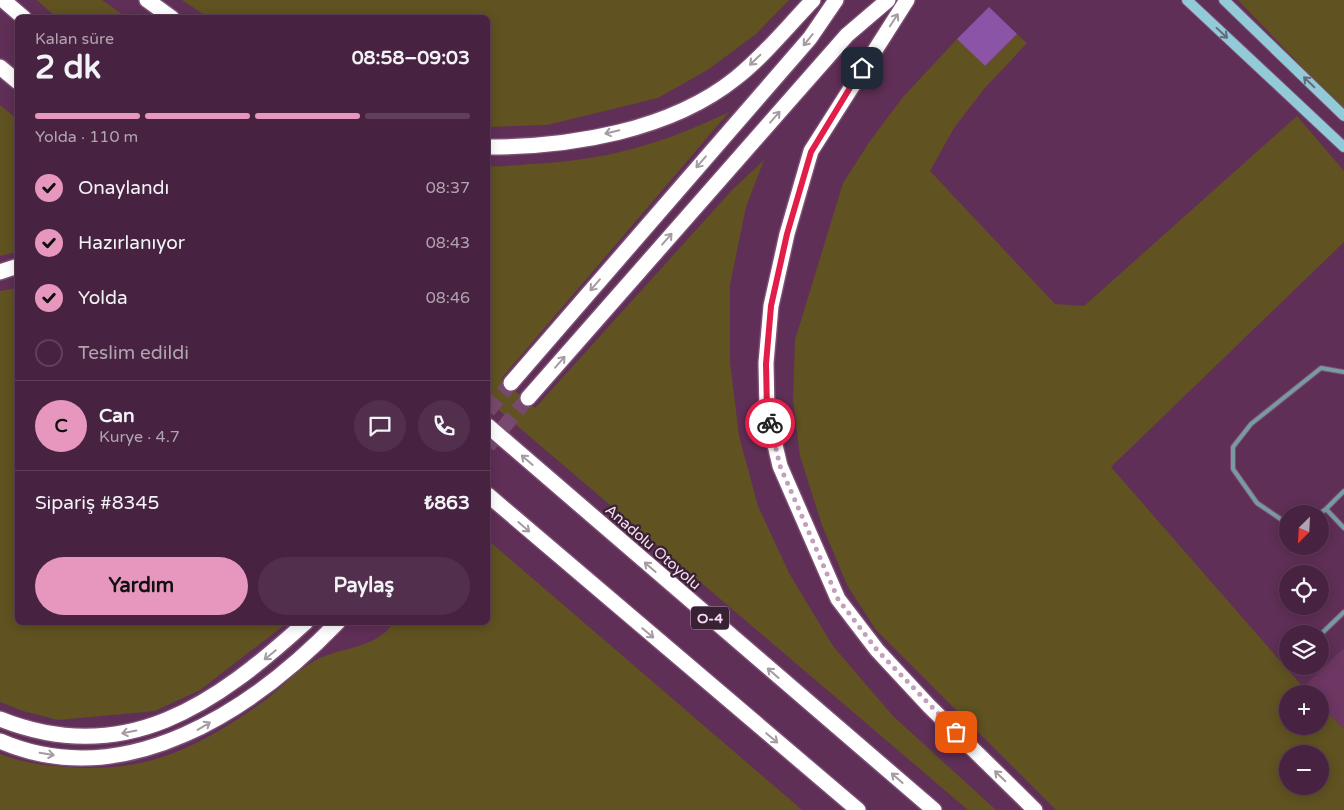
<!DOCTYPE html>
<html lang="tr">
<head>
<meta charset="utf-8">
<style>
  :root { --surface:#482341; --page:#522f4c; --text:#f1f3f6; --muted:#b1a4b1; --line:#60405a; --accent:#e797bd }
  body { margin:0; font-family:"Varela Round",sans-serif; background:var(--page); color:var(--text); height:100vh; display:flex; flex-direction:column; font-size:19px; white-space:nowrap }
  * { box-sizing:border-box; margin:0 }
  p { font-size:16px; color:var(--muted) }
  .icon { flex:none; width:28px; height:28px; fill:none; stroke:currentColor; stroke-width:2; stroke-linecap:round; stroke-linejoin:round }
  .map { position:relative; flex:1; overflow:hidden }
  .drawer { position:absolute; left:15px; top:15px; width:475px; height:610px; display:flex; flex-direction:column; background:var(--surface); border-radius:8px; box-shadow:0 2px 12px #0003,0 0 0 1px var(--line) }
  .drawer>* { flex:none }
  .needle { width:32px; rotate:204deg }
  .buttons { position:absolute; left:1279px; top:505px; display:grid; gap:10px }
  .buttons a { display:grid; place-items:center; width:50px; height:50px; border-radius:50%; background:var(--surface); box-shadow:0 2px 12px #0003,0 0 0 1px var(--line); font-size:25px }
  .pin { position:absolute; display:grid; place-items:center; width:42px; height:42px; color:#fff; margin:-21px; border-radius:10px; box-shadow:0 2px 8px #0006 }
  .courier { position:absolute; display:grid; place-items:center; width:50px; height:50px; margin:-25px; border:4px solid #e11d48; border-radius:50%; background:#fff; color:#222; box-shadow:0 1px 6px #0007 }
  .overview em { font-style:normal; font-weight:700 }
  .overview div { display:flex; flex-direction:column-reverse }
  .overview { display:flex; align-items:center; justify-content:space-between; height:85px; padding:0 20px }
  h1 { font-size:32px; font-weight:700; line-height:38px }
  .bar { display:grid; grid-template-columns:repeat(4,1fr); gap:8px 5px; align-content:center; height:60px; padding:0 20px }
  .bar i { height:6px; border-radius:4px; background:var(--line) }
  .bar .selected { background:var(--accent) }
  .bar p { grid-column:span 4 }
  .line { display:flex; align-items:center; gap:12px; padding:0 20px; border-top:1px solid var(--line) }
  .line div { flex:1 }
  .round { display:grid; place-items:center; flex:none; width:52px; height:52px; border-radius:26px; background:var(--page) }
  ol { padding:0 20px; list-style:none }
  li { display:flex; align-items:center; gap:15px; height:55px }
  li p { margin-inline-start:auto }
  li .icon { padding:5px; border-radius:50%; background:var(--accent); color:#111; stroke-width:4 }
  li:last-child { color:var(--muted) }
  li i { width:28px; height:28px; border:2px solid var(--line); border-radius:50% }
  .action { display:flex; gap:10px; margin-top:auto; padding:10px 20px }
  .action a { flex:1; height:58px; border-radius:30px; background:var(--accent); color:#111; font-size:20px; font-weight:700; line-height:58px; text-align:center }
  .action a+a { background:var(--page); color:var(--text) }
  .map>svg:first-child { display:block }
  .built { fill:#6d3663 }
  .green { fill:#605221; fill-rule:evenodd }
  .building { fill:#8c54a6 }
  .lines { fill:none; stroke-linecap:round; stroke-linejoin:round }
  .motorway-tunnel { stroke:#77496e; stroke-width:15; stroke-dasharray:15 8; stroke-linecap:butt }
  .service-casing { stroke:#7c4e73; stroke-width:6 }
  .secondary-casing { stroke:#7c4e73; stroke-width:12 }
  .motorway-casing { stroke:#7c4e73; stroke-width:18 }
  .service { stroke:#779aa3; stroke-width:4 }
  .secondary { stroke:#92cad8; stroke-width:10 }
  .motorway { stroke:#fff; stroke-width:15 }
  .oneway { stroke:#a59ba3 }
  .oneway2 { stroke:#606d7d }
  .done { stroke:#c39fbc; stroke-width:5; stroke-dasharray:0 9 }
  .route { stroke:#e11d48; stroke-width:6 }
  .labels { text-anchor:middle; dominant-baseline:central; stroke-width:4.5; stroke-linejoin:round; paint-order:stroke }
  .shield { fill:#382133; stroke:#bfa3b9; stroke-width:1 }
  .shield-label { font-size:14px; font-weight:bold; fill:#f9dbf2 }
  .street-label { font-size:15px; fill:#f9dbf2; stroke:#382133 }
</style>
</head>
<body>
<div class="map">
<svg width="1344" height="810" viewBox="0 0 1344 810">
  <rect width="100%" height="100%" fill="#602f57"/>
  <!-- built -->
  <path class="built" d="M1344 648V729L1320 704V694H1309L1303 687Z"/>
  <!-- green -->
  <path class="green" d="M37 0H102L126 17H56Z
    M182 0H789L756 34 709 69 658 98 547 125 488 127V18L207 17Z
    M1238 0H1344V111Z
    M1017 34 1027 43 984 89 954 128 930 171 1055 304 1084 306 1297 116 1344 171V242L1111 467 1309 694H1288V726H1320V704L1344 729V810H1056L876 630 847 585 822 525 800 456 793 399 795 340 843 183 870 141 903 97 957 39 985 66ZM1288 754H1320V786H1288Z
    M0 105 18 120 17 252 0 256Z
    M729 112 501 379 535 408 733 189 764 160 746 207 730 285V362L739 436 758 506 789 573 833 646 893 716 996 810H968L488 401V166C501 167 516 165 530 164 604 161 662 144 729 112Z
    M17 288 18 622 287 623 200 690 155 711 58 720 23 711 0 702V291Z
    M488 540 802 810H0V754C21 762 45 766 67 767 148 773 195 749 260 704 279 691 294 672 314 661 339 647 377 649 393 623L488 622Z"/>
  <!-- building -->
  <path class="building" d="M989 7 1017 34 985 66 957 39Z"/>
  <g class="lines">
    <!-- motorway-tunnel -->
    <path class="motorway-tunnel" d="M488 411 511 383
      M488 446 528 398"/>
    <!-- service casing -->
    <g class="service-casing">
      <path id="service" d="M1344 491 1326 509 1344 528
        M1319 514 1326 509
        M1288 524 1257 503 1233 469V447L1251 424 1321 368 1344 372
        M1320 635 1344 612"/>
    </g>
    <!-- secondary casing -->
    <g class="secondary-casing">
      <path id="secondary" d="M1187 0 1344 147
        M1224 0 1344 116"/>
    </g>
    <!-- motorway casing -->
    <g class="motorway-casing">
      <path id="motorway" d="M3 0 24 18
        M147 0 172 18
        M907 0 811 151 787 234 771 306 766 363 767 411 780 466 838 599 877 650 929 706 1035 810
        M0 67 18 82
        M488 147C570 147 670 131 736 78 764 56 788 26 813 0
        M0 272 18 266
        M511 383 810 38 836 0
        M528 398 847 35 888 0
        M488 426 934 810
        M488 495 858 810
        M0 719C125 769 216 704 306 622
        M0 741C125 795 253 710 338 622"/>
    </g>
    <!-- service -->
    <use href="#service" class="service"/>
    <!-- secondary -->
    <use href="#secondary" class="secondary"/>
    <!-- motorway -->
    <use href="#motorway" class="motorway"/>
  </g>
  <!-- one-way arrows -->
  <defs><path id="oneway-shaft" d="M-6 0H5M1.5-3L5.5 0L1.5 3" fill="none" stroke-width="1.6" stroke-linecap="round" stroke-linejoin="round" transform="scale(1.25)"/></defs>
  <g class="oneway">
    <use href="#oneway-shaft" transform="translate(894 20) rotate(-57)"/>
    <use href="#oneway-shaft" transform="translate(808 40) rotate(129)"/>
    <use href="#oneway-shaft" transform="translate(755 60) rotate(136)"/>
    <use href="#oneway-shaft" transform="translate(775 117) rotate(-49)"/>
    <use href="#oneway-shaft" transform="translate(612 132) rotate(167)"/>
    <use href="#oneway-shaft" transform="translate(701 162) rotate(131)"/>
    <use href="#oneway-shaft" transform="translate(667 239) rotate(-49)"/>
    <use href="#oneway-shaft" transform="translate(595 285) rotate(131)"/>
    <use href="#oneway-shaft" transform="translate(560 362) rotate(-49)"/>
    <use href="#oneway-shaft" transform="translate(527 460) rotate(-139)"/>
    <use href="#oneway-shaft" transform="translate(524 527) rotate(41)"/>
    <use href="#oneway-shaft" transform="translate(650 567) rotate(-139)"/>
    <use href="#oneway-shaft" transform="translate(648 633) rotate(40)"/>
    <use href="#oneway-shaft" transform="translate(270 655) rotate(141)"/>
    <use href="#oneway-shaft" transform="translate(773 673) rotate(-139)"/>
    <use href="#oneway-shaft" transform="translate(204 726) rotate(-31)"/>
    <use href="#oneway-shaft" transform="translate(129 732) rotate(169)"/>
    <use href="#oneway-shaft" transform="translate(772 738) rotate(40)"/>
    <use href="#oneway-shaft" transform="translate(47 754) rotate(9)"/>
    <use href="#oneway-shaft" transform="translate(1000 776) rotate(-136)"/>
    <use href="#oneway-shaft" transform="translate(897 778) rotate(-139)"/>
  </g>
  <g class="oneway2">
    <use href="#oneway-shaft" transform="translate(1222 33) rotate(43)"/>
    <use href="#oneway-shaft" transform="translate(1309 82) rotate(-136)"/>
  </g>
  <g class="lines">
    <!-- done -->
    <path class="done" d="M770 423 780 466 838 599 877 650 956 732"/>
    <!-- route -->
    <path class="route" d="M770 423 767 411 766 364 771 306 787 234 811 152 862 68"/>
  </g>
  <g class="labels">
    <!-- shield labels -->
    <rect class="shield" x="691" y="606.5" width="38" height="23" rx="4"/>
    <g class="shield-label">
      <text x="710" y="618">O-4</text>
    </g>
    <!-- street labels -->
    <g class="street-label">
      <text transform="translate(653 547) rotate(41)">Anadolu Otoyolu</text>
    </g>
  </g>
</svg>
<div class="buttons">
<a><svg class="needle" viewBox="-14 -14 28 28"><path d="M0-13l5 13h-10z" fill="#e53935"/><path d="M0 13l5-13h-10z" fill="#b1a4b1"/></svg></a>
<a><svg class="icon" aria-label="locate" viewBox="0 0 24 24"><circle cx="12" cy="12" r="6"/><path d="M12 2v4M12 18v4M2 12h4M18 12h4"/></svg></a>
<a><svg class="icon" aria-label="layers" viewBox="0 0 24 24"><path d="M12 4l9 5-9 5-9-5zM3 14l9 5 9-5"/></svg></a>
<a>+</a>
<a>−</a>
</div>
<div class="pin" style="left:956px;top:732px;background:#ea580c"><svg class="icon" aria-label="bag" viewBox="0 0 24 24"><path d="M5 8h14l-1 12H6zM9 8a3 3 0 0 1 6 0"/></svg></div>
<div class="pin" style="left:862px;top:68px;background:#1f2937"><svg class="icon" aria-label="home" viewBox="0 0 24 24"><path d="M3 11l9-7 9 7M6 9v11h12V9"/></svg></div>
<div class="courier" style="left:770px;top:423px"><svg class="icon" aria-label="bike" viewBox="0 0 24 24"><circle cx="6" cy="16" r="4"/><circle cx="18" cy="16" r="4"/><path d="M6 16l4-8h5l3 8M10 8l3 8H6M13 5h3"/></svg></div>
<section class="drawer">
<div class="overview"><div><h1>2 dk</h1><p>Kalan süre</p></div><em>08:58–09:03</em></div>
<div class="bar"><i class="selected"></i><i class="selected"></i><i class="selected"></i><i></i><p>Yolda · 110 m</p></div>
<ol>
<li><svg class="icon" aria-label="check" viewBox="0 0 24 24"><path d="M5 12l5 5 9-10"/></svg>Onaylandı<p>08:37</p></li>
<li><svg class="icon" aria-label="check" viewBox="0 0 24 24"><path d="M5 12l5 5 9-10"/></svg>Hazırlanıyor<p>08:43</p></li>
<li><svg class="icon" aria-label="check" viewBox="0 0 24 24"><path d="M5 12l5 5 9-10"/></svg>Yolda<p>08:46</p></li>
<li><i></i>Teslim edildi</li>
</ol>
<div class="line" style="height:90px"><b class="round" style="background:var(--accent);color:#111">C</b><div><b>Can</b><p>Kurye · 4.7</p></div><a class="round"><svg class="icon" aria-label="chat" viewBox="0 0 24 24"><path d="M4 5h16v11H9l-5 4z"/></svg></a><a class="round"><svg class="icon" aria-label="phone" viewBox="0 0 24 24"><path d="M5 4h4l2 5-3 2q2 4 5 5l2-3 5 2v4C11 20 4 13 5 4z"/></svg></a></div>
<div class="line" style="height:65px"><div>Sipariş #8345</div><b>₺863</b></div>
<div class="action"><a>Yardım</a><a>Paylaş</a></div>
</section>
</div>
</body>
</html>
